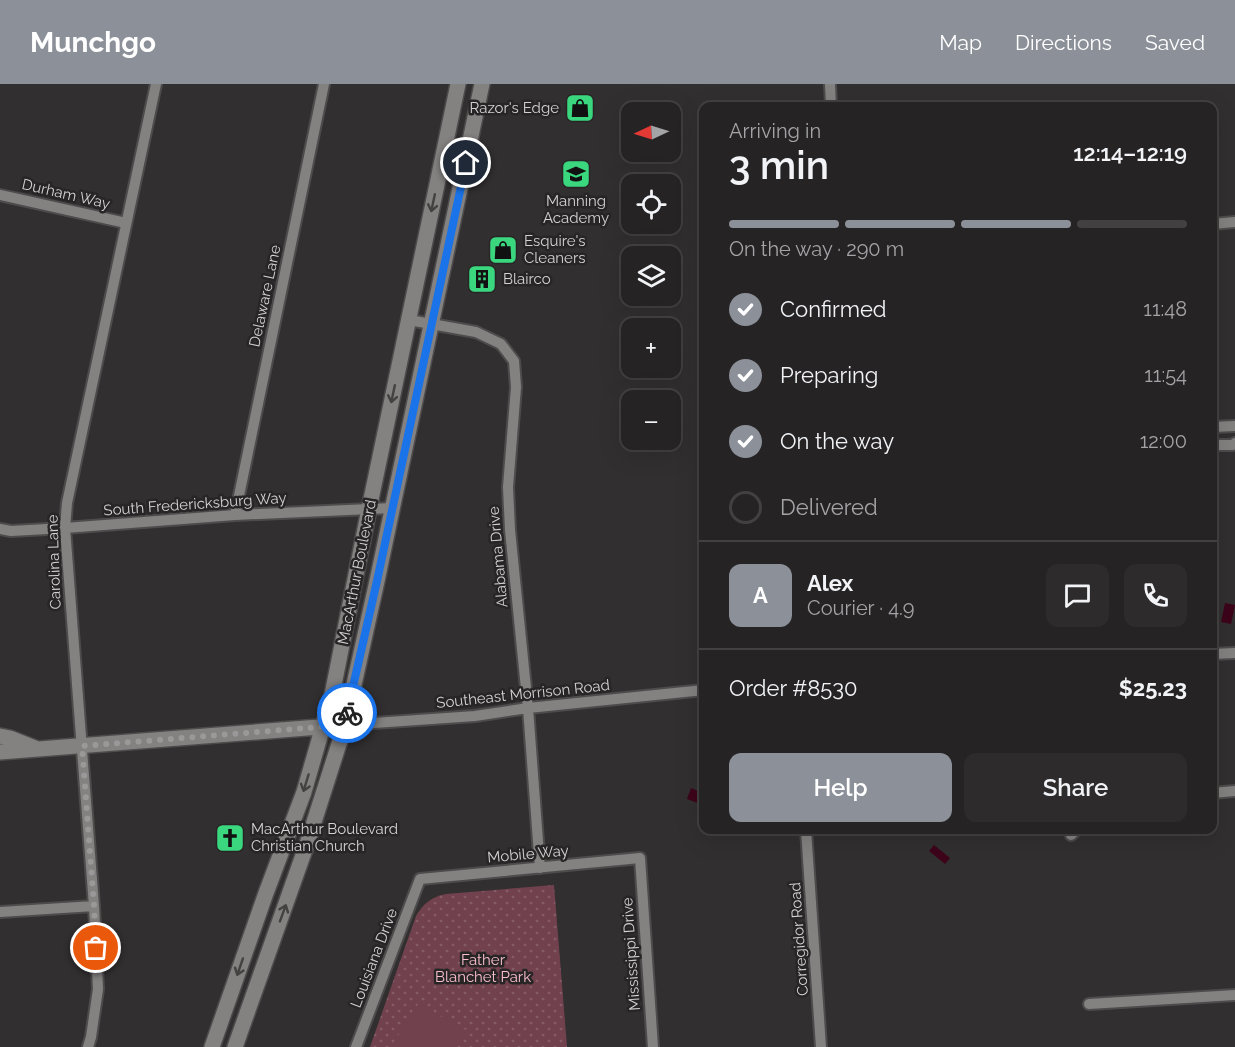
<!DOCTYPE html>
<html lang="en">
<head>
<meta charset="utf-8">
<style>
  :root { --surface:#262324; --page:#2e2b2c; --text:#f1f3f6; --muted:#a4a4a6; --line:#424041; --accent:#8c9099 }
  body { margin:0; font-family:Raleway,sans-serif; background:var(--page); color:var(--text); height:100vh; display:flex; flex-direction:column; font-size:22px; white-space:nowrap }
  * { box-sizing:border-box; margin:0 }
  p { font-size:20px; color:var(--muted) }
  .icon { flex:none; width:33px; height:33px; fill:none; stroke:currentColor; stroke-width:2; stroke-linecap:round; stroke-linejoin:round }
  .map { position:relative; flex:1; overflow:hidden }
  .side { position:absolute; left:699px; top:18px; width:518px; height:732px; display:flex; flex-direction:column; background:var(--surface); border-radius:12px; box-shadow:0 6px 24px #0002,0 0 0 2px var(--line) }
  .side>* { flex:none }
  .needle { width:39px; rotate:266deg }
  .fabs { position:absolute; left:621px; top:18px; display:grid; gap:12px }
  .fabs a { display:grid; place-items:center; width:60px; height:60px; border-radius:12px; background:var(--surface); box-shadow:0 6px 24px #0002,0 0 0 2px var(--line); font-size:30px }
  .pin { position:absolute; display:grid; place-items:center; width:51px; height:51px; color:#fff; margin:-26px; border:3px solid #fff; border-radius:50%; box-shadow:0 2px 6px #0007 }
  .courier { position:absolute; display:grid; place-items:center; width:60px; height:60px; margin:-30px; border:4px solid #1a73e8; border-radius:50%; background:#fff; color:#222; box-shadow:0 2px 8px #0007 }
  .head em { font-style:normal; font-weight:600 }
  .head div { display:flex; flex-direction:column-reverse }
  .head { display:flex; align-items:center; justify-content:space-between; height:102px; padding:0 30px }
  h1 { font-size:39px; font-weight:600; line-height:45px }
  .bar { display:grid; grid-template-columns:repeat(4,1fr); gap:9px 6px; align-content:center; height:72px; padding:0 30px }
  .bar i { height:8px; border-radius:4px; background:var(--line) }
  .bar .current { background:var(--accent) }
  .bar p { grid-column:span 4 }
  .line { display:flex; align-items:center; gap:15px; padding:0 30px; border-top:2px solid var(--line) }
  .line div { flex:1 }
  .round { display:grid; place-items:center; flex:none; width:63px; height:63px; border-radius:12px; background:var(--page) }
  ol { padding:0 30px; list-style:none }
  li { display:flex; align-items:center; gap:18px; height:66px }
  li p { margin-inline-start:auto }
  li .icon { padding:6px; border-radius:50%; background:var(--accent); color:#fff; stroke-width:4 }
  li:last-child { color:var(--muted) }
  li i { width:33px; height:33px; border:3px solid var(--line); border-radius:50% }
  .button { display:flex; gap:12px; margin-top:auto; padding:12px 30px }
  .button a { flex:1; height:69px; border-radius:12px; background:var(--accent); color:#fff; font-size:24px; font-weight:600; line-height:69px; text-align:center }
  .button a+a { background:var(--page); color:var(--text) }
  header { display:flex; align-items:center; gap:36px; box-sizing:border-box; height:84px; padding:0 30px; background:var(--accent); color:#fff }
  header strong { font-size:28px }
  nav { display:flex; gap:33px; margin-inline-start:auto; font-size:21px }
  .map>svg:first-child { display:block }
  .park { fill:url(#park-dots) }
  .pitch { fill:#72414e }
  .water { fill:#3d041a }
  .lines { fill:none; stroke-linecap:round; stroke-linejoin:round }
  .street-casing { stroke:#4e4b4c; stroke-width:14 }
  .secondary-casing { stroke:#4e4b4c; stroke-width:18 }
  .street { stroke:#848181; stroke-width:10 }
  .secondary { stroke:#848181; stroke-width:15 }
  .oneway { stroke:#444141 }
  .done { stroke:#9b9899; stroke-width:6; stroke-dasharray:0 10.8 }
  .route { stroke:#1a73e8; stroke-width:8 }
  .labels { text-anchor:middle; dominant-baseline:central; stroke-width:5; stroke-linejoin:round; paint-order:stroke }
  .poi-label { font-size:15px; fill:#d3d1d2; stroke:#282526; text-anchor:start }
  .street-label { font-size:15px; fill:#d3d1d2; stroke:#282526 }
  .park-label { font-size:15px; fill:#fabecc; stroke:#282526 }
</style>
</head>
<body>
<header>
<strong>Munchgo</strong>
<nav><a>Map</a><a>Directions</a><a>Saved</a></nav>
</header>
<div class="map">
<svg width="1235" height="963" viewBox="0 0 1235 963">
  <defs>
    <pattern id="park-dots" width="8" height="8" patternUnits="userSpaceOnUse" patternTransform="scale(1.5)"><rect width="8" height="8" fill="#72414e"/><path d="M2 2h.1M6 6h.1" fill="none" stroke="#855b67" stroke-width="1.8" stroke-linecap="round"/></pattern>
  </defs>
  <rect width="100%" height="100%" fill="#322f30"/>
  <!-- park -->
  <path class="park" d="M554 801 567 963H370L416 832C423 820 431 813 446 810Z"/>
  <!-- pitch -->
  <path class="pitch" d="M418 920 466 946 457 963H391Z"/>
  <!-- water -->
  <path class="water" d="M1225 519 1235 521 1231 540 1221 538Z
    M691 704 703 709V721L687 715Z
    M934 761 950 774 945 780 929 767Z"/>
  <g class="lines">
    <!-- street casing -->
    <g class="street-casing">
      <path id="street" d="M830 0 831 22
        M0 111 126 139
        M1212 140 1235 138
        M409 236 476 248 501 260 514 277 516 303 508 403 510 446 528 624 540 784
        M1212 343 1235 342
        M1212 361H1233L1235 359
        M235 431 324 0
        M0 445 11 447 65 444 235 431 392 424
        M1212 570 1235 569
        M345 641 475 632 528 624 704 606
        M1212 709 1235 707
        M806 746 821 963
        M1071 751 1076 746
        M0 828 94 822
        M1089 920 1235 911
        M88 963 91 953 98 905 94 822 65 444 67 419 156 0
        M356 963 420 795 640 774 653 963"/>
    </g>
    <!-- secondary casing -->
    <g class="secondary-casing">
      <path id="secondary" d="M0 652 10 654 35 664
        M0 668 332 642
        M212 963 266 809 304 708 332 611 369 425 458 0
        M235 963 307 760 345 641 377 497 482 0"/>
    </g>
    <!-- street -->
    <use href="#street" class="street"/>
    <!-- secondary -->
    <use href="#secondary" class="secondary"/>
  </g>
  <!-- one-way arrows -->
  <defs><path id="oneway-shaft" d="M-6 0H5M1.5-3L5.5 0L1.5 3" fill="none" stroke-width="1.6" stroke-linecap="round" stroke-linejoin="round" transform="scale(1.5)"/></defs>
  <g class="oneway">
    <use href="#oneway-shaft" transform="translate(433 119) rotate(102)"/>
    <use href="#oneway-shaft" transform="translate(393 310) rotate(102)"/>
    <use href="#oneway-shaft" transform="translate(306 699) rotate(107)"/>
    <use href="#oneway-shaft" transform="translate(283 829) rotate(-70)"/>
    <use href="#oneway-shaft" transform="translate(240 883) rotate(109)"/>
  </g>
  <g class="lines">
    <!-- done -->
    <path class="done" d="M96 864 94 822 82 662 345 641 347 629"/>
    <!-- route -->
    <path class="route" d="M347 629 377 497 466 79"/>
  </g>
  <!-- icons -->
  <defs>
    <g id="shop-square" transform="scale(1.5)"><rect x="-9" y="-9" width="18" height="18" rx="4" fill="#3bd77f" stroke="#282526"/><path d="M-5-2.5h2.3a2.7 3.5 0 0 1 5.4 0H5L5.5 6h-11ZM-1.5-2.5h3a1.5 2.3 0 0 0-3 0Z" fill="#111"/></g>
    <g id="school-square" transform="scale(1.5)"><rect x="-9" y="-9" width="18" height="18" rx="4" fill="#3bd77f" stroke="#282526"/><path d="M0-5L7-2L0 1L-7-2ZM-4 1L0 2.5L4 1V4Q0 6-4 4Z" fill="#111"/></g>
    <g id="building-square" transform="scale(1.5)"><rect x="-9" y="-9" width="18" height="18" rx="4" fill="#3bd77f" stroke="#282526"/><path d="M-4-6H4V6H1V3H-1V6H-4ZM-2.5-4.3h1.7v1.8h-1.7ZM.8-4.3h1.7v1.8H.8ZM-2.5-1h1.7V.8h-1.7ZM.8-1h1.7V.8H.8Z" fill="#111"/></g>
    <g id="church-square" transform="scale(1.5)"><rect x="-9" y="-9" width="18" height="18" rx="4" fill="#3bd77f" stroke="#282526"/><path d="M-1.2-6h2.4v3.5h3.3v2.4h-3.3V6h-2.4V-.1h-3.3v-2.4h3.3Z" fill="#111"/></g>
  </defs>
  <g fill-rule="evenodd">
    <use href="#shop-square" x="580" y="24"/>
    <use href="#school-square" x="576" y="90"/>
    <use href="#shop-square" x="503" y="166"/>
    <use href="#building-square" x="482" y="195"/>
    <use href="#church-square" x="230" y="754"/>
  </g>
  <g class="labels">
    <!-- poi labels -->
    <g class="poi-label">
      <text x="559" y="24" text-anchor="end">Razor's Edge</text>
      <text x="576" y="117" text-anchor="middle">Manning<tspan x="576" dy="17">Academy</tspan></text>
      <text x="524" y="157">Esquire's<tspan x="524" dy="17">Cleaners</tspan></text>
      <text x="503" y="195">Blairco</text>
      <text x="251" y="745">MacArthur Boulevard<tspan x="251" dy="17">Christian Church</tspan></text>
    </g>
    <!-- street labels -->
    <g class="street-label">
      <text transform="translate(66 110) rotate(13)">Durham Way</text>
      <text transform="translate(265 212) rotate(-78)">Delaware Lane</text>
      <text transform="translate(195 420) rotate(-4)">South Fredericksburg Way</text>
      <text transform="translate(498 473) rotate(-95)">Alabama Drive</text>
      <text transform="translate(54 478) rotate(-92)">Carolina Lane</text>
      <text transform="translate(357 488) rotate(-79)">MacArthur Boulevard</text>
      <text transform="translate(523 610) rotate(-6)">Southeast Morrison Road</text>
      <text transform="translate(528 770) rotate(-5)">Mobile Way</text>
      <text transform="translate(799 855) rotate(-94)">Corregidor Road</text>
      <text transform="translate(631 870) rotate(-94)">Mississippi Drive</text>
      <text transform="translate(374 874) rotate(-69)">Louisiana Drive</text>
    </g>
    <!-- park labels -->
    <g class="park-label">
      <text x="483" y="876">Father<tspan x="483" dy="17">Blanchet Park</tspan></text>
    </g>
  </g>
</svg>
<div class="fabs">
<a><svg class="needle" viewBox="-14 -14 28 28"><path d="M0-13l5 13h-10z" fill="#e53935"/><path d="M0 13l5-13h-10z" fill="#a4a4a6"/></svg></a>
<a><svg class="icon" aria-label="locate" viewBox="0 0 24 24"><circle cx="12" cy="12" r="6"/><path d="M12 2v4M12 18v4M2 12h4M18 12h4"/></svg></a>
<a><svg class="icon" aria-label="layers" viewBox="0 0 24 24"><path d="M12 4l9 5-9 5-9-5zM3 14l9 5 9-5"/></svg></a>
<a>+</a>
<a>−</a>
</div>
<div class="pin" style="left:96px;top:864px;background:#ea580c"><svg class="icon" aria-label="bag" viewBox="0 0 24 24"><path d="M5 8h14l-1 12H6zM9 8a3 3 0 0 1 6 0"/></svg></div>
<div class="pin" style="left:466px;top:79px;background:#1f2937"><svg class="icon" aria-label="home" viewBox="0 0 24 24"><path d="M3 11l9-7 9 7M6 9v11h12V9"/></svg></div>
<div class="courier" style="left:347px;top:629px"><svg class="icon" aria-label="bike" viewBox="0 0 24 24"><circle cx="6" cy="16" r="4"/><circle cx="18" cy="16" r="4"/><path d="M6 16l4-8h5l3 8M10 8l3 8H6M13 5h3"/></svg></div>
<section class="side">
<div class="head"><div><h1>3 min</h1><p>Arriving in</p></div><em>12:14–12:19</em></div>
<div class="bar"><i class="current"></i><i class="current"></i><i class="current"></i><i></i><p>On the way · 290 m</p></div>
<ol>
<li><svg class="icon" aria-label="check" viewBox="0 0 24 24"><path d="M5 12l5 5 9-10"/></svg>Confirmed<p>11:48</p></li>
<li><svg class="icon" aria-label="check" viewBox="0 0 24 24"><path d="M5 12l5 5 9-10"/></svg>Preparing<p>11:54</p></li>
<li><svg class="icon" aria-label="check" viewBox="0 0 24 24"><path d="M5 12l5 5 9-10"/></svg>On the way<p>12:00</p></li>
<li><i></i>Delivered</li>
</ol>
<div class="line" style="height:108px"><b class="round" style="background:var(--accent);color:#fff">A</b><div><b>Alex</b><p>Courier · 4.9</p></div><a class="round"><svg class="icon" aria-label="chat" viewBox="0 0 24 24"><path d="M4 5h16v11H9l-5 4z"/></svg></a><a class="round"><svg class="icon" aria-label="phone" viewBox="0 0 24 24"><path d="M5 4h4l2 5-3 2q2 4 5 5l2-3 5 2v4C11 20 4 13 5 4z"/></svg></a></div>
<div class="line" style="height:78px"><div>Order #8530</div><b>$25.23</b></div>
<div class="button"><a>Help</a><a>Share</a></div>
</section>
</div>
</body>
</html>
